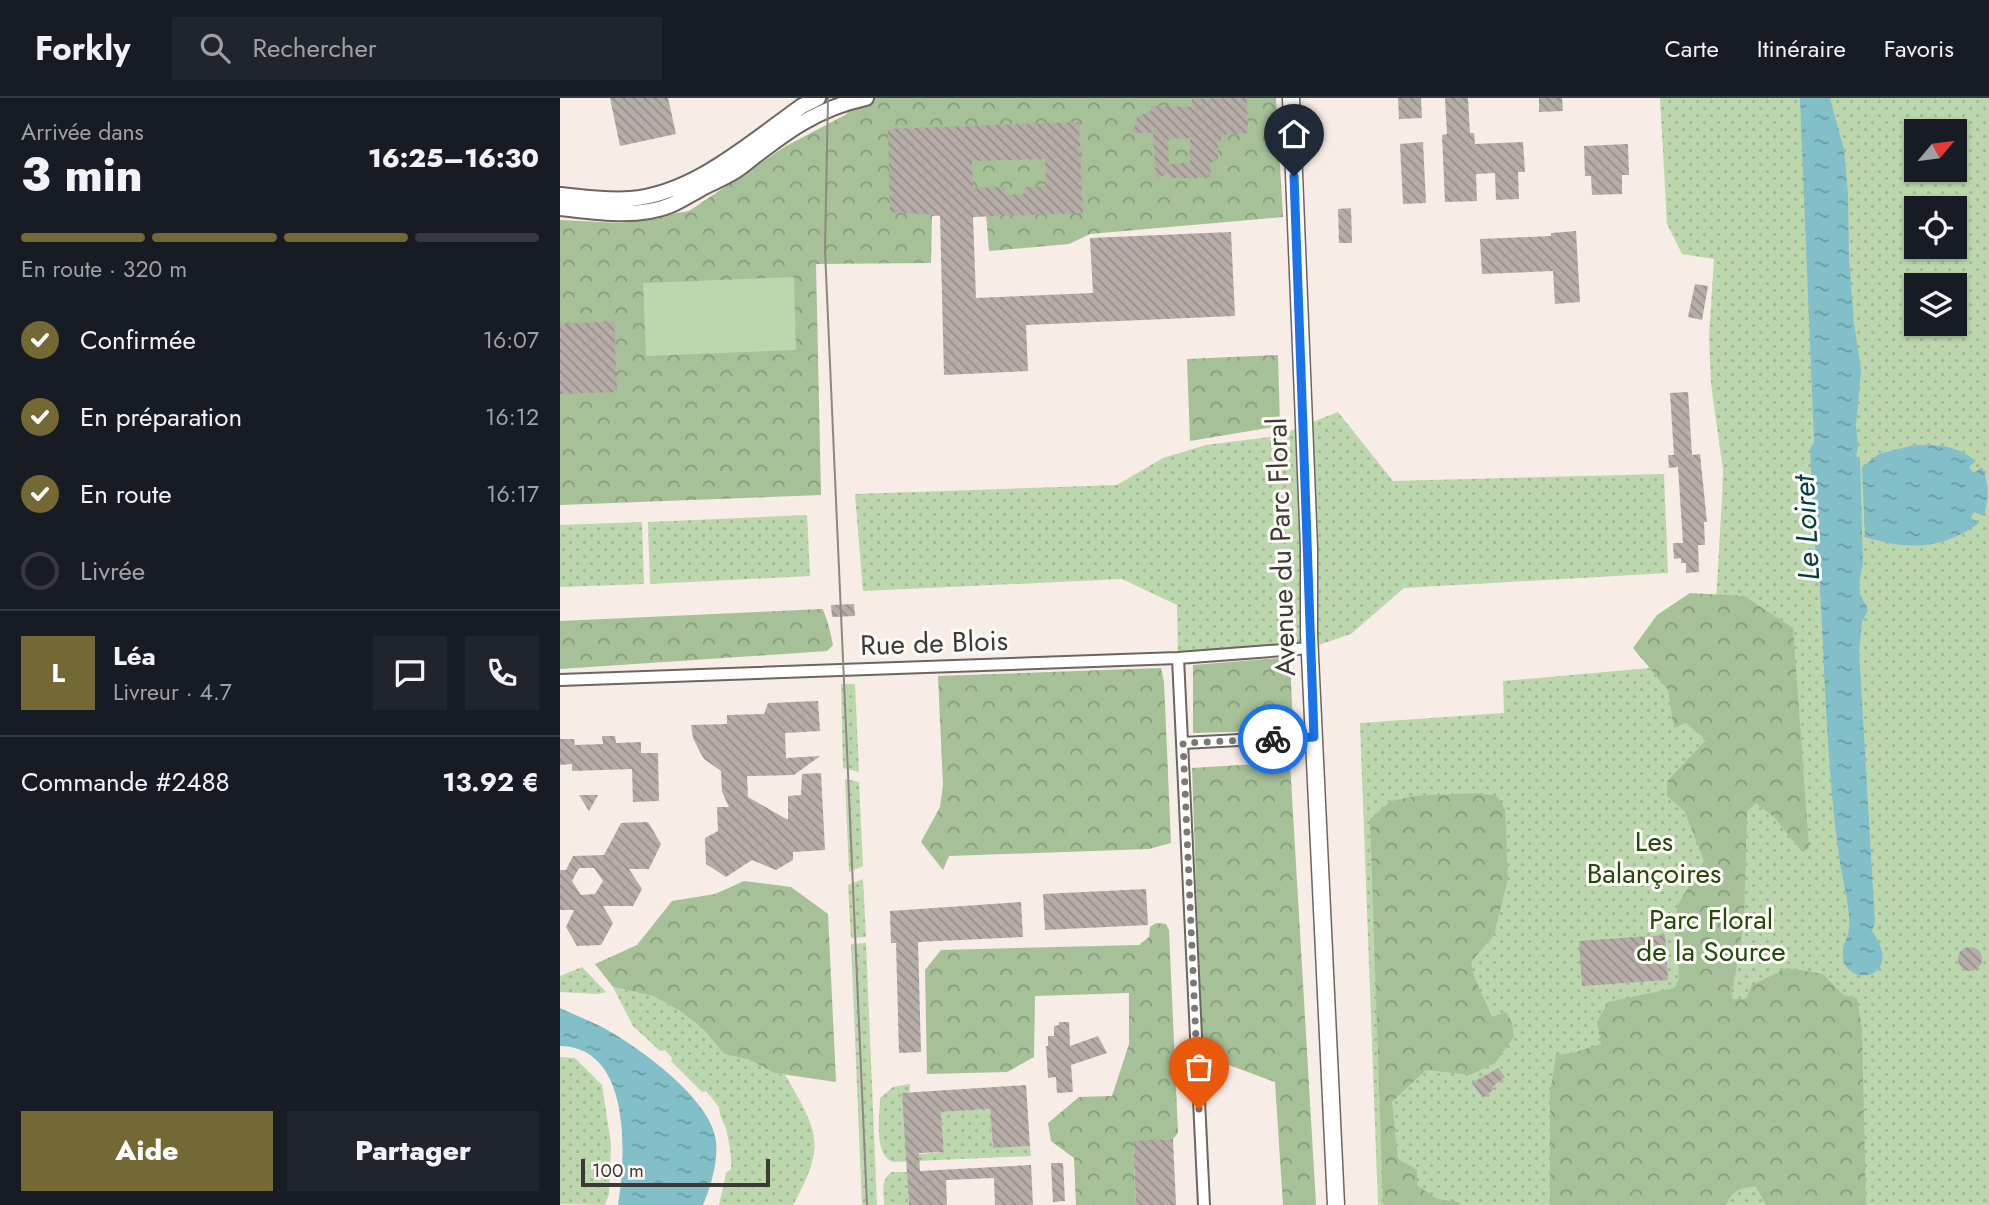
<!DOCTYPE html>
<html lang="fr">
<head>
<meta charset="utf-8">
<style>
  :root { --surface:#171b24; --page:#20242c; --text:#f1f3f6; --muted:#9ea1a6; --line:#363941; --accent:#746835 }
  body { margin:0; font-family:Jost,sans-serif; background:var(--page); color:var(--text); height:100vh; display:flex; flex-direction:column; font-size:26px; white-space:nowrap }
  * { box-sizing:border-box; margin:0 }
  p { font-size:23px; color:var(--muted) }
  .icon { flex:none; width:38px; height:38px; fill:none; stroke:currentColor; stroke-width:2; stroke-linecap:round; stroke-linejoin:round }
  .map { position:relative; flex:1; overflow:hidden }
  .panel { display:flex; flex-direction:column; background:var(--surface); width:560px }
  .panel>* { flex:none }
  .needle { width:46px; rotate:61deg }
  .tools { position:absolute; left:1344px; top:21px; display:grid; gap:14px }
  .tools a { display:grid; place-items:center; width:63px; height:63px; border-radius:0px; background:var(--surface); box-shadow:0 2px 5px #0004; font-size:35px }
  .scale { position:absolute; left:21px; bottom:18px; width:189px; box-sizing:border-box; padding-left:7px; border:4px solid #3d3937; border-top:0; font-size:19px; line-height:24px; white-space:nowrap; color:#3d3937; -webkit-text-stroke:5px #fffbf8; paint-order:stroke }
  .pin { position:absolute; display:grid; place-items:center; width:60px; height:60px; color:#fff; margin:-72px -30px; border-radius:50% 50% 50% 0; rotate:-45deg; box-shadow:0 0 7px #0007 }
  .pin .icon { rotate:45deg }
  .courier { position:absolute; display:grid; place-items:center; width:70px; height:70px; margin:-35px; border:5px solid #1a73e8; border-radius:50%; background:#fff; color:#222; box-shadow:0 2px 9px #0007 }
  .headline em { font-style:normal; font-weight:800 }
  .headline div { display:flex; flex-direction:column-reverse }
  .headline { display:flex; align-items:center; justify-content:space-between; height:119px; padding:0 21px }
  h1 { font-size:46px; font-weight:800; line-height:52px }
  .bar { display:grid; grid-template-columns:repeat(4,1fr); gap:10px 7px; align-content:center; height:84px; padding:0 21px }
  .bar i { height:9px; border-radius:5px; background:var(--line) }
  .bar .active { background:var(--accent) }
  .bar p { grid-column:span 4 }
  .line { display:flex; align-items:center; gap:18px; padding:0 21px; border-top:2px solid var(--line) }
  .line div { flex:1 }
  .round { display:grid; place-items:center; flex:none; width:74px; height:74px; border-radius:0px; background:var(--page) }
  ol { padding:0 21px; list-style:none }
  li { display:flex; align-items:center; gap:21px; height:77px }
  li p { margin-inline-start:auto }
  li .icon { padding:7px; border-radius:50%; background:var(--accent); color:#fff; stroke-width:4 }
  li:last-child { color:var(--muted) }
  li i { width:38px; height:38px; border:4px solid var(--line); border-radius:50% }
  .action { display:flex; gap:14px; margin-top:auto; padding:14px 21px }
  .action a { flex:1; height:80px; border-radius:0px; background:var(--accent); color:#fff; font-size:28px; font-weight:800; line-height:80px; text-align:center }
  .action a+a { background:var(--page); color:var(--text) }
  header { display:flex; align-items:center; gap:42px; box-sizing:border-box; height:98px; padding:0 35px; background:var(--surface); border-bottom:2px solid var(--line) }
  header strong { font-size:33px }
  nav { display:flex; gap:38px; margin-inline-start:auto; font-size:24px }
  .search { width:490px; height:63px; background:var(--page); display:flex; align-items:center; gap:18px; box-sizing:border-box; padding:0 24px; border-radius:0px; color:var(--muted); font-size:26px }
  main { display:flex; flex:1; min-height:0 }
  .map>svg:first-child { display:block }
  .grass { fill:url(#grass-dots); fill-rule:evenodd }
  .forest { fill:url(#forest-crowns) }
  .pitch { fill:#bcd6ad }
  .water { fill:url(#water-ripples) }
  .building { fill:url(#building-back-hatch); fill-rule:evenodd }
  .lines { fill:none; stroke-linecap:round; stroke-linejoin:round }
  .minor-casing { stroke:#6e6560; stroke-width:14 }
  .tertiary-casing { stroke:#6e6560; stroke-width:18 }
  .secondary-casing { stroke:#6e6560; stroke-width:19 }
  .minor { stroke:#fff; stroke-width:10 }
  .tertiary { stroke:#fff; stroke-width:14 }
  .secondary { stroke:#fff; stroke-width:16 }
  .tram { stroke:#8e8783; stroke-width:2 }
  .done { stroke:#7e7874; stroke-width:7; stroke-dasharray:0 12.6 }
  .route { stroke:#1a73e8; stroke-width:9 }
  .labels { text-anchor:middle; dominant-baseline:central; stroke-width:6; stroke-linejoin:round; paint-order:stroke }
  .street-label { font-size:28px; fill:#3d3937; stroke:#fffbf8 }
  .park-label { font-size:28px; fill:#27470d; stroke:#fffbf8 }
  .water-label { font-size:30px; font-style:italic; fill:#033e45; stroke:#fffbf8 }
</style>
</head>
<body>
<header>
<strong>Forkly</strong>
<div class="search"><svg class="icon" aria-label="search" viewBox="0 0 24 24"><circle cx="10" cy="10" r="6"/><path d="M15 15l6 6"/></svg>Rechercher</div>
<nav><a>Carte</a><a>Itinéraire</a><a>Favoris</a></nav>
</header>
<main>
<section class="panel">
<div class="headline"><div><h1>3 min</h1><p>Arrivée dans</p></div><em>16:25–16:30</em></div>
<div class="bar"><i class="active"></i><i class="active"></i><i class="active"></i><i></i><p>En route · 320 m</p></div>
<ol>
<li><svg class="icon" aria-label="check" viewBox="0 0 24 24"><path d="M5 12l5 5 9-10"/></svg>Confirmée<p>16:07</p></li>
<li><svg class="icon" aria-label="check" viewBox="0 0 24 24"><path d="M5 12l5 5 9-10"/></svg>En préparation<p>16:12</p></li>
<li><svg class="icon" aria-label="check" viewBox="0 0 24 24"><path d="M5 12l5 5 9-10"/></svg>En route<p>16:17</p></li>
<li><i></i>Livrée</li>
</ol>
<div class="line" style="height:126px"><b class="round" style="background:var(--accent);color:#fff">L</b><div><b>Léa</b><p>Livreur · 4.7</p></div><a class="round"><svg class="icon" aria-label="chat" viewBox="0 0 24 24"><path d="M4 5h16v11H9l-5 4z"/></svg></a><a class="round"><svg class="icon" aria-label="phone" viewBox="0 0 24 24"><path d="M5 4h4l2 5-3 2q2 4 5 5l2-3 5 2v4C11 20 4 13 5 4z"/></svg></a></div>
<div class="line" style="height:91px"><div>Commande #2488</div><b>13.92 €</b></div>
<div class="action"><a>Aide</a><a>Partager</a></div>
</section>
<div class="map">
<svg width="1429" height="1107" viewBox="0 0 1429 1107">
  <defs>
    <pattern id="grass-dots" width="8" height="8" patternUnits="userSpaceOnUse" patternTransform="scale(1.75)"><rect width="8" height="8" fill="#bcd6ad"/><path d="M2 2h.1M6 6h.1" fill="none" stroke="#a2b895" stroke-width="1.8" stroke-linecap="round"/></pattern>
    <pattern id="forest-crowns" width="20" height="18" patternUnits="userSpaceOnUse" patternTransform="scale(1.75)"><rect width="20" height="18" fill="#a6c098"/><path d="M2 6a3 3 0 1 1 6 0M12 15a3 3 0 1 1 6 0" fill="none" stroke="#889d7d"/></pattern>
    <pattern id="water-ripples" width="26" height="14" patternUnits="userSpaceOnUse" patternTransform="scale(1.75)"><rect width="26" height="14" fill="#83bfc8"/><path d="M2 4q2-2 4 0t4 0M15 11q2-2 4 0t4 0" fill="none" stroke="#6c9ca3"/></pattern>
    <pattern id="building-back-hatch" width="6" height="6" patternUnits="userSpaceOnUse" patternTransform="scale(1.75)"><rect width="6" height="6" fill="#b7ada8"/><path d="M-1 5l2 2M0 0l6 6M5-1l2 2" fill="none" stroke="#968e8a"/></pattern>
  </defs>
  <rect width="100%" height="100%" fill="#f7ece6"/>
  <!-- grass -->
  <path class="grass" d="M1100 0H1429V1107H818L800 625 944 615 943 583 1146 565 1154 539 1162 400 1163 372 1151 286 1149 238 1154 161 1122 156 1107 126ZM1356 33H1395V72H1356ZM1356 110H1395V149H1356ZM1356 187H1395V226H1356Z
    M778 314 833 383 1104 376 1108 475 844 490 791 536 750 550 618 560 617 507 562 481 303 493 295 396 557 387 603 360 646 347 718 338Z
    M247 417 250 478 90 486 88 424Z
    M82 424 84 486 0 489V427Z
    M281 586H295L299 674 283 670Z
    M285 681 299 684 303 768 289 774Z
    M303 781 306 839 291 840 288 787Z
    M306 845 317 1107H302L291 846Z
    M22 869 46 894 38 896 0 894V878Z
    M53 889 93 898 120 913 144 932 164 956 190 962 214 975 225 977C259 1034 266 1048 233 1107H159L166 1075 171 1071C172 1059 169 1044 166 1031 163 1023 159 1017 159 1009L146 993 142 994 111 963 112 960 105 952 100 953 73 928Z
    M0 959 15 960 42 987 51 1046 49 1096 45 1107 0 1106Z
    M350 986 347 1057 384 1054 381 1014 430 1011 433 1050 470 1048 471 1058 333 1064C313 1056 320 1018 320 1000L333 989Z
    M332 1074H347L349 1107H324C324 1095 320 1081 332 1074Z"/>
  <!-- forest -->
  <path class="forest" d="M289 0H716L723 119 530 136 509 146 429 153 426 116 372 118 371 165 256 166 261 397 0 407V122L61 125 129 113 226 48 287 16Z
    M718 257 720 328 630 343 627 261Z
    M1130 495 1184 498 1233 530 1249 750 1242 754 1214 719 1196 705 1187 713 1184 824 1172 895 1173 901H1186L1192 887 1227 870 1263 876 1283 897 1297 900 1302 931 1306 1107H1206L1196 1089C1181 1087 1172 1093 1166 1107H990V995L996 957 1013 955 1041 946 1037 924 1048 904 1114 890 1119 882 1117 808 1144 763 1125 714 1107 698 1108 682 1146 642 1126 625 1114 630 1108 592 1073 550 1097 517Z
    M262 511C266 515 272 540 273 547L267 553 0 571V523Z
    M730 559 733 632 633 635V567Z
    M601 570 604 584 611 745 589 751 389 758 383 772 361 744 380 709 383 687 378 578Z
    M730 664 756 1107H723L715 984 642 957 632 670Z
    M918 695 937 698 945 711 948 780 934 837 911 864 914 878 932 919 946 914 952 924 954 939 935 965 910 977 866 972 832 1004 838 1061 857 1072V1087L877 1101 899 1104 900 1107H823L810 721 831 703 856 698Z
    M184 783 231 789 268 816 276 984 214 975 190 962 164 956 144 932 120 913 93 898 53 889 35 866 77 847 112 803 155 796Z
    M596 825 606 826 609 832 618 1035 613 1041 573 1044 576 1107H516L514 1060 491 1043 488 1025 519 999 552 998 569 946V895L475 898 474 959 447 974 367 976 365 872 381 852 579 847 589 839 590 829Z"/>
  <!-- pitch -->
  <path class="pitch" d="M234 179 236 252 86 258 83 185Z"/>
  <!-- water -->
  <path class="water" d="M1240 0H1270L1284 52 1288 97 1289 161 1294 225 1301 272 1296 328 1298 349 1296 358 1300 361 1303 465 1299 486 1300 496 1308 512 1302 524 1299 553 1315 825 1312 833C1352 890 1263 892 1287 839 1294 824 1283 783 1280 765 1266 669 1265 570 1259 473L1256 466 1250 351 1254 344Z
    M1354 347C1378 347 1397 347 1416 363L1409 369 1414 375 1422 369C1429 386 1429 400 1424 418L1414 414 1411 420 1419 425C1382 452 1348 452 1305 439L1302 369 1319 356Z
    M0 910C13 916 27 922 40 928 75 946 147 998 155 1038 160 1059 151 1088 143 1107H58C66 1058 72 949 0 948Z"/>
  <!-- building -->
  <path class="building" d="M50 0H108L116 36 60 48Z
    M687 0 688 35 661 37V44H658V64H650L651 80H610V75L596 81 593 35H572L578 18 591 13V8L632 9V1ZM630 40V65L609 66 608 41Z
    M838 0H861L862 20 839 21Z
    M885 0H908L910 35H914L915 46 963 44 965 74H958L959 101 936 102 935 75 916 76 917 103 885 104 882 37 887 36Z
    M979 0H1002L1003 13 979 14Z
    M519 24 523 115 413 119 416 200 533 195 530 140 671 134 675 218 466 227 468 273 384 277 380 117 330 114 328 31ZM485 61 486 88 464 89 465 96 445 97V89L413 90 412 63Z
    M1395 39H1407V61H1395Z
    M863 44 866 105 843 106 840 46Z
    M1068 46 1069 77H1062V96L1032 97 1031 78H1025L1024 48Z
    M791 110 792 145H779L778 111Z
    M1016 133 1020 204 995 206 993 173 922 176 920 141 991 138V135Z
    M1135 186 1148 188 1142 222 1128 219Z
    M54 223 57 294 0 296V226Z
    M1128 294 1132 357 1140 356 1147 424H1144L1145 447H1138L1139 474 1126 475V465H1121V460L1114 461 1113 445H1123L1118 369 1109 370 1108 357H1114L1110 295Z
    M294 506 295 518 272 519 271 507Z
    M258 603 260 633 225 635 226 660 260 658 234 677 187 678 188 699 228 722V698L241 697 242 676 261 675 265 752 233 754V762L216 772 192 762 166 779 146 766 145 740 158 733 157 709H169L162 694 161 673 144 661 140 654 133 640 131 627 167 626V617L204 616 208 605Z
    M42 638H55L56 645 81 644V655H98L99 703 73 704 72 671 12 673V666L0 667V641H14L15 647 43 646Z
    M19 697H38L29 713Z
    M88 724 101 746 89 771H69L82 791 73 808H43L53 825 41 847 17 848 6 829 14 812H0V772H6L13 758 44 757 61 725ZM19 770H34L43 783 35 796 21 797 12 783Z
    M586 791 588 827 485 832 483 796Z
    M461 804 463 839 358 844 361 954 339 955 336 845H331L330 813Z
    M1105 837 1108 882 1022 888 1019 843Z
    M1398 861a12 12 0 1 1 24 0a12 12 0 1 1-24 0Z
    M499 924H509L510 948 538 938 547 955 511 967 513 994 497 995 496 979 488 980 486 948H488V938H494V928L499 927Z
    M938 970 945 979 932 989 934 991 923 1000 912 985Z
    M466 987 470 1048 433 1050 430 1011 381 1014 384 1054 359 1055 360 1073 471 1067 473 1107H435L434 1080 386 1082 387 1107H349L342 995Z
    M613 1041 616 1107H576L573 1043Z
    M491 1065H503L505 1103 493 1104Z"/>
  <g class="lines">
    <!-- minor casing -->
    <g class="minor-casing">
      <path id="minor" d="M618 560 644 1107
        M0 582 618 560 750 550
        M623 645 754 638"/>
    </g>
    <!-- tertiary casing -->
    <g class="tertiary-casing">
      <path id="tertiary" d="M0 97C23 99 46 103 70 101 134 96 191 44 242 8L258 0
        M0 110C36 114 77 121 111 107 122 102 133 95 144 89 156 83 171 77 181 69 222 37 254 11 306 0"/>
    </g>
    <!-- secondary casing -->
    <g class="secondary-casing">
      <path id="secondary" d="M731 0 749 450V536L776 1107"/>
    </g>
    <!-- minor -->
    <use href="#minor" class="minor"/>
    <!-- tertiary -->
    <use href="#tertiary" class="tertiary"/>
    <!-- secondary -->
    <use href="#secondary" class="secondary"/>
    <!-- tram -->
    <path class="tram" d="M268 0 265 152 307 1107"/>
  </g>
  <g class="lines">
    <!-- done -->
    <path class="done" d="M639 1011 623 645 713 641"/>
    <!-- route -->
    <path class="route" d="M713 641 754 639 734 78"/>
  </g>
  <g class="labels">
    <!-- street labels -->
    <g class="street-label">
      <text transform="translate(721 449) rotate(-92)">Avenue du Parc Floral</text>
      <text transform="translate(374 545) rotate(-2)">Rue de Blois</text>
    </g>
    <!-- park labels -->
    <g class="park-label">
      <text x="1094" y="743">Les<tspan x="1094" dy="32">Balançoires</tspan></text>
      <text x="1151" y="821">Parc Floral<tspan x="1151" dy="32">de la Source</tspan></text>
    </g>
    <!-- water labels -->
    <g class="water-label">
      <text transform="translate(1246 430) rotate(-93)">Le Loiret</text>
    </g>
  </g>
</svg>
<div class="tools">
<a><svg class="needle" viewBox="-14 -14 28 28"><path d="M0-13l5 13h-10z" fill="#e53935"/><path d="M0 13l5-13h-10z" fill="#9ea1a6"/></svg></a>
<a><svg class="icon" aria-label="locate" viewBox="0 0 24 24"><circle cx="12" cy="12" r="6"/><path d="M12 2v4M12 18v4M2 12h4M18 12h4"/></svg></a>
<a><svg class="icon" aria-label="layers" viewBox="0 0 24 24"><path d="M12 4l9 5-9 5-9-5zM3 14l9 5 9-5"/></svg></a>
</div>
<div class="scale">100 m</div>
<div class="pin" style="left:639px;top:1011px;background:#ea580c"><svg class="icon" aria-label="bag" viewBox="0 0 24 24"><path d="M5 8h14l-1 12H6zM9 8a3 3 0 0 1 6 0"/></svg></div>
<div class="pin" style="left:734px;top:78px;background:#1f2937"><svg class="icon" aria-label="home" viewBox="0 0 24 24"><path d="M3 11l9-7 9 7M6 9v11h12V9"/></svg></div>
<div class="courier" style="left:713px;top:641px"><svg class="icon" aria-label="bike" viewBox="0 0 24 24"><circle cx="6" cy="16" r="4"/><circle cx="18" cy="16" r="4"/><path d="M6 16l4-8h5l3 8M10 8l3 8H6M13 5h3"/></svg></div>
</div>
</main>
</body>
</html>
